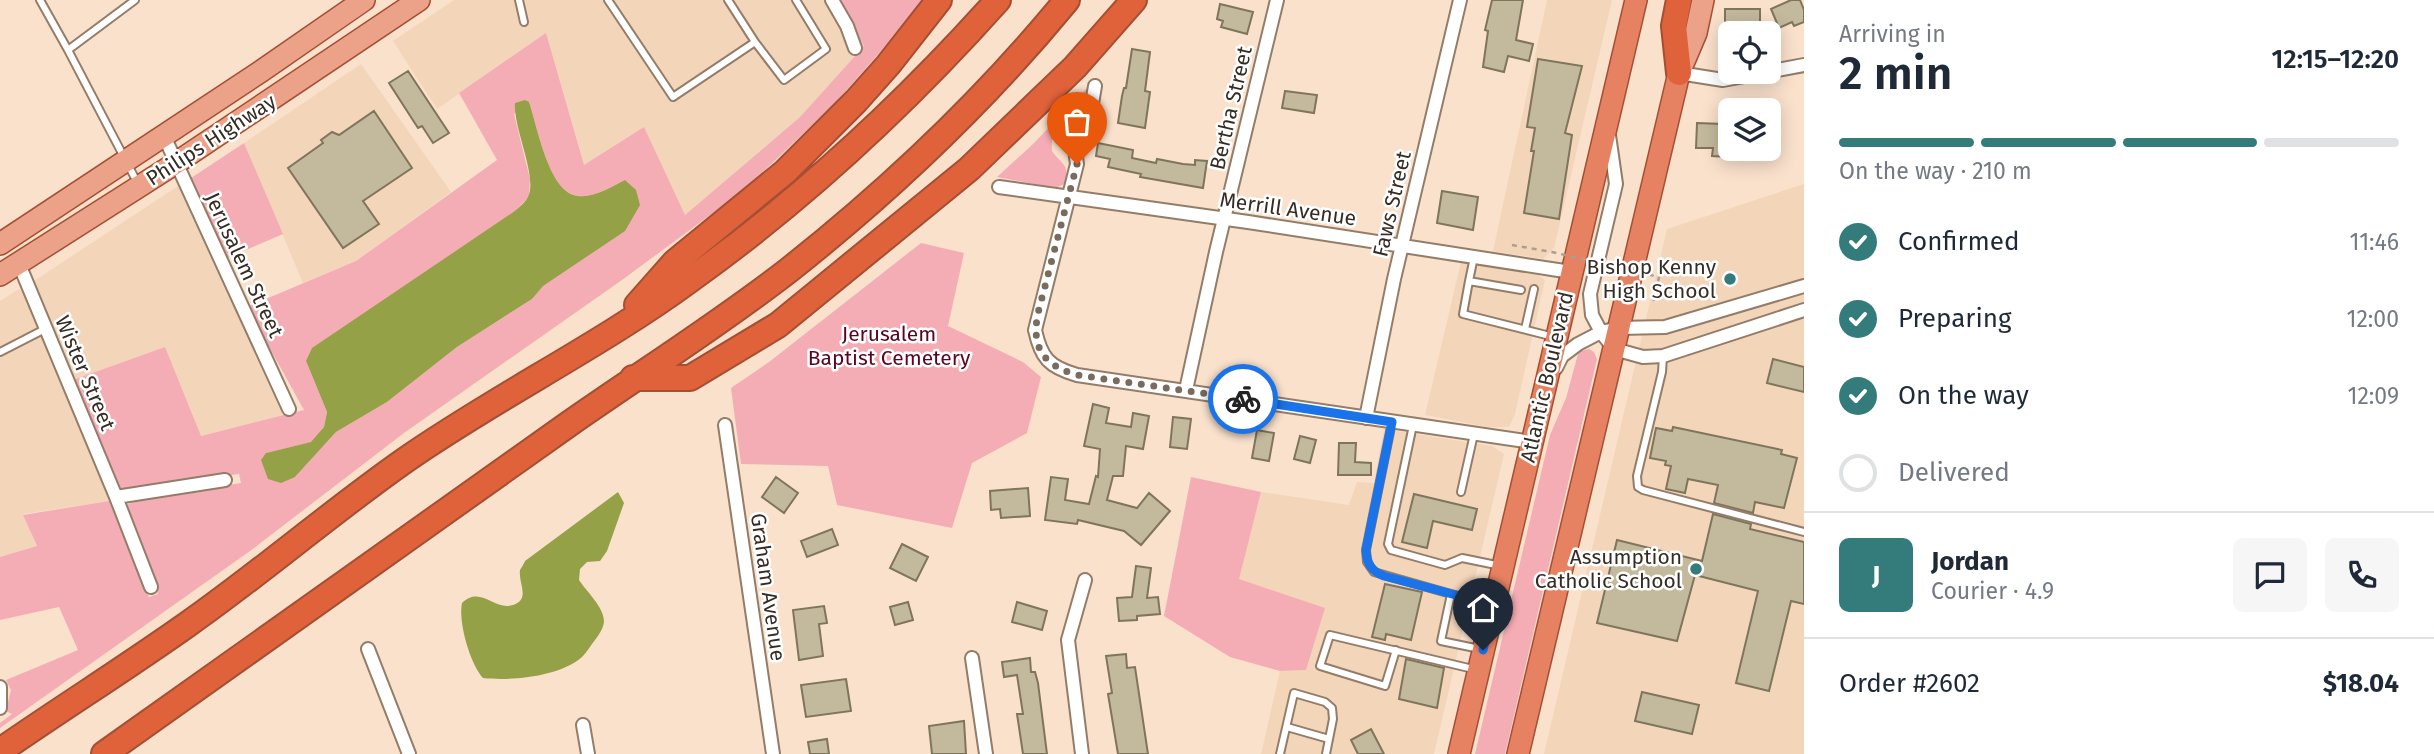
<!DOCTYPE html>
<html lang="en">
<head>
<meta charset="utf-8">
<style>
  :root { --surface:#fff; --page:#f6f6f7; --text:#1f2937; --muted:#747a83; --line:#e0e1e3; --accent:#337c7b }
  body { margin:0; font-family:"Fira Sans",sans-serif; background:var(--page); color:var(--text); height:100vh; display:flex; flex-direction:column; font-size:26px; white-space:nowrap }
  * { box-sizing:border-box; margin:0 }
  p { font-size:23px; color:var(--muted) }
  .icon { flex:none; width:38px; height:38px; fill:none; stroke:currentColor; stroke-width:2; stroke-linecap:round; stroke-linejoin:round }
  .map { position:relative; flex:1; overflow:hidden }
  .sheet { display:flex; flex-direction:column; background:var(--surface); width:630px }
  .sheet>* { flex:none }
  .tools { position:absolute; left:1718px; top:21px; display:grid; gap:14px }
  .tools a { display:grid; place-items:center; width:63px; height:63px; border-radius:10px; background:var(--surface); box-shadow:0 4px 18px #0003; font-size:35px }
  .pin { position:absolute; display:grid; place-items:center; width:60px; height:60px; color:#fff; margin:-72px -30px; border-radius:50% 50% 50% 0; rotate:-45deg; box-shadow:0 0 7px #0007 }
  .pin .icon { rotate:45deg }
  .courier { position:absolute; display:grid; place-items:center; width:70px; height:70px; margin:-35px; border:5px solid #1a73e8; border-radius:50%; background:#fff; color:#222; box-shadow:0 2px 9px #0007 }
  .overview em { font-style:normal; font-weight:600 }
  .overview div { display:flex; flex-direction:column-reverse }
  .overview { display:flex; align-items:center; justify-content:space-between; height:119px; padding:0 35px }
  h1 { font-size:46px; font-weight:600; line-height:52px }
  .bar { display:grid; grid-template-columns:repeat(4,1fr); gap:10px 7px; align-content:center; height:84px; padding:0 35px }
  .bar i { height:9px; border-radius:5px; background:var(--line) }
  .bar .on { background:var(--accent) }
  .bar p { grid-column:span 4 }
  .line { display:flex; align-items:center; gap:18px; padding:0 35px; border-top:2px solid var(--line) }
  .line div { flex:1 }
  .round { display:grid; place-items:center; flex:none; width:74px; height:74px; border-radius:10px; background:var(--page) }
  ol { padding:0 35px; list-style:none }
  li { display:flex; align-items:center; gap:21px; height:77px }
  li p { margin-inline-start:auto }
  li .icon { padding:7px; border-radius:50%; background:var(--accent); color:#fff; stroke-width:4 }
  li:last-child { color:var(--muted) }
  li i { width:38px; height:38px; border:4px solid var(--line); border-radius:50% }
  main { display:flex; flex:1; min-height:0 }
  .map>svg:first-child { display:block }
  .built { fill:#f3d5ba }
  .green { fill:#f5adb5; fill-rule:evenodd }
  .water { fill:#95a146 }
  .building { fill:#c3b99d; stroke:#7f755c; stroke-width:2 }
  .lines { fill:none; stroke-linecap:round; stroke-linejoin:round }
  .service-casing { stroke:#937d69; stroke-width:10 }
  .minor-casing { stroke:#937d69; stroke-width:16 }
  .primary-casing { stroke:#a44f33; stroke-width:24 }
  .trunk-casing { stroke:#a44f33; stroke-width:24 }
  .motorway-casing { stroke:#a44f33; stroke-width:28 }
  .service { stroke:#fff; stroke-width:6 }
  .minor { stroke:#fff; stroke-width:12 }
  .primary { stroke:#eca189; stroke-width:21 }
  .trunk { stroke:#e68262; stroke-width:21 }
  .motorway { stroke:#e0623b; stroke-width:24 }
  .path-bridge { stroke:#b09d8d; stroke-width:2.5; stroke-dasharray:5 5; stroke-linecap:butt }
  .done { stroke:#7a6b5f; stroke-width:7; stroke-dasharray:0 12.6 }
  .route { stroke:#1a73e8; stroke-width:9 }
  .poi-dot { fill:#337c7b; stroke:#fff; stroke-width:2.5 }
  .labels { text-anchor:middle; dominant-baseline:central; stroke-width:5; stroke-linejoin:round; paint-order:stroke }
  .street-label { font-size:21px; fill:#352c24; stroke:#fff }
  .poi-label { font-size:21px; fill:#352c24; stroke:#fff; text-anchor:end }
  .park-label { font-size:21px; fill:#5b041f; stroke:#fff }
</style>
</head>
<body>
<main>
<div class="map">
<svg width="1804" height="754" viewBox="0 0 1804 754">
  <rect width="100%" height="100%" fill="#fae1cc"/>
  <!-- built -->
  <path class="built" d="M454 0H839L865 45 800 117 685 215 584 165 546 34 437 109 393 41Z
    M1547 0H1612L1554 248 1543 259 1493 251Z
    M361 64 451 192 356 261 303 283 244 143Z
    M1804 184V754H1544L1667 229Z
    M178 186 283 416 200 436 73 380 34 281Z
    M1461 262 1538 275 1545 280 1515 414 1509 427H1488L1425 415Z
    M19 289 22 290 31 305 109 501 23 514 37 547 0 557V301Z
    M1384 429 1492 446 1504 454 1434 754H1261L1280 671 1306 670 1238 579 1261 492 1349 505 1357 482 1374 483Z"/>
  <!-- green -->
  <path class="green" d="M839 0H922L880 52 836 102 765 170 721 207 622 280 404 433 250 551 0 728V723L12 714 6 711 11 690 6 680 78 650 59 607 0 620V557L37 546 23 515 109 501 149 597 158 594 126 505 144 498 241 483 239 474 118 490 73 380 165 347 201 436 304 410 247 307 356 261 497 160 459 93 546 33 584 165 644 127 685 215 800 117 864 46ZM529 102C537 125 549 194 578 196 594 198 611 187 625 180L532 299 457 347 387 402 336 432 295 477 266 453 312 442 324 427 327 412 306 361 513 213 529 197 530 179 514 114Z
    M1089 86 1080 122C1061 120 1050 131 1052 151 1062 165 1069 163 1066 183L1056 188 997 177 1032 145Z
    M244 143 283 234 225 259 191 178Z
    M921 243 964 253 948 326 1023 362 1041 377 1027 433 972 463 952 528 837 505 828 466 741 464 731 388 769 362Z
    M1589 349 1594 352 1597 359 1505 754H1475L1550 435 1566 398 1578 354 1581 351Z
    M1191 477 1261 492 1239 579 1325 608 1306 670 1280 671 1230 657 1164 616Z"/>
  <!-- water -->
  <path class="water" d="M525 100 529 102C537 125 549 194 578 196 594 198 611 187 625 180L636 190 640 205 625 231 543 286 532 299 457 347 387 402 336 432 295 477 281 483 268 479 261 460 266 453 311 442 324 427 327 412 306 361 312 348 512 213C517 209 525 203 528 197 538 177 513 128 515 103Z
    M618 492 624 503 607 551 600 561 587 562 580 569 579 580C586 591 604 607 604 621 604 627 599 635 595 640 591 645 587 652 582 657 559 677 511 681 483 678 470 663 458 622 462 603 481 585 494 611 513 605 531 599 518 583 520 570 520 570 525 562 525 561Z"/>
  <!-- building -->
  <path class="building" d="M1492 0H1523L1516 40 1533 44 1529 61 1508 56 1504 72 1483 67 1488 31 1485 30Z
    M1791 0H1800L1804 10V22L1794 26 1792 22 1779 28 1771 9Z
    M1220 4 1253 12 1247 34 1221 27 1223 21 1217 19Z
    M1725 9H1760V33H1725Z
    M1132 49 1150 52 1145 91 1150 92 1145 128 1118 123 1122 96 1124 88H1126Z
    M1538 59 1582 66 1565 133 1572 135 1559 219 1524 213 1534 151H1531L1535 128 1527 127Z
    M408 71 449 133 433 143 422 126 418 128 389 83Z
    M1285 91 1317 95 1314 113 1282 108Z
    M374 111 412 168 363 201 379 224 343 248 288 168 323 143 321 140 332 132 339 135Z
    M1697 123 1723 124V139H1730L1729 157 1712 156 1713 148H1696Z
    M1098 143 1133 150 1132 158 1156 163 1157 159 1183 164 1195 165V160L1207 161 1203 188 1140 177 1141 174 1108 167 1110 159 1096 156Z
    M1442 191 1478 197 1473 230 1437 223Z
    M1773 359 1804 367V392L1767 383Z
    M1093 404 1109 408 1106 423 1131 427 1133 413 1149 416 1143 449 1126 446 1123 476H1113L1107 500 1137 508 1149 493 1170 511 1141 545 1124 531 1078 520 1077 524 1045 520 1051 477 1068 479 1065 500 1089 504 1096 476 1098 477 1100 449 1084 446Z
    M1173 417 1191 419 1187 449 1170 447Z
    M1673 427 1782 450 1781 454 1797 458 1784 508 1755 502 1753 513 1714 503 1718 485 1688 479 1685 493 1666 489 1671 466 1665 465 1666 461 1650 458 1656 428 1672 431Z
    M1257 430 1274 433 1269 461 1252 458Z
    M1300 436 1316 440 1310 463 1294 459Z
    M1339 443H1356L1355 462 1371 463V475H1338Z
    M776 477 798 493 784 513 762 497Z
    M1028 488 1030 516 1001 518 1000 509 991 510 990 491Z
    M1414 494 1477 509 1472 530 1433 521 1427 548 1402 542Z
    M1713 514 1751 524 1750 529 1804 542V604L1791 601 1769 691 1736 683 1758 591 1695 575 1677 641 1597 623 1617 540 1702 561Z
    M832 529 838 545 807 557 801 541Z
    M902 544 928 557 916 581 890 568Z
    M1136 566 1151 568 1147 598 1158 597 1160 614 1137 616V620L1119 621 1117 598 1132 597Z
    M1385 584 1422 592 1411 640 1386 634 1385 640 1372 637Z
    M908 602 913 620 895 625 890 607Z
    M1017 602 1047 611 1042 630 1012 622Z
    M824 606 827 623 819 624 823 656 799 660 793 610Z
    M1126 654 1127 668 1135 667 1148 754H1118L1108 694 1112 693 1106 656Z
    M1030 658 1031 672H1035L1038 683 1047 754H1023L1017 714H1023L1017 675 1004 677 1002 662Z
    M1406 659 1444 668 1437 708 1399 699Z
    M846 679 851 711 806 717 801 685Z
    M1642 692 1699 705 1692 734 1635 721Z
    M964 721 966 754H932L929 726Z
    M1371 729 1384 754H1358L1351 740Z
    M827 739 829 754H810L808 742Z"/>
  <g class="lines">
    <!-- service casing -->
    <g class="service-casing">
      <path id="service" d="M40 0 68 50
        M135 0 68 50 137 182
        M519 0 524 22
        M608 0 673 97 755 42 728 0
        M755 42 784 80 826 49 796 0
        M1469 281 1474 257
        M1521 290 1469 281 1463 314 1554 337
        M1525 329 1534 289
        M0 352 45 329
        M1663 356 1662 372 1637 476 1638 487 1643 490 1804 532
        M1392 422 1366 550 1367 562 1374 572 1451 594
        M1413 425 1388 544 1391 550 1445 565 1462 558 1501 566
        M1461 492 1474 434
        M1480 649 1441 641 1451 594 1492 605
        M1396 650 1385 686 1320 666 1330 635 1473 669
        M1287 727 1329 739
        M1280 754 1294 693 1325 702 1332 708 1333 719 1326 754"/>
    </g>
    <!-- minor casing -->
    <g class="minor-casing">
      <path id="minor" d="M832 0 847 26 855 48
        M1679 73 1723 80 1804 65
        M1095 86 1089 121 1074 143 1077 164 1035 330C1041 358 1049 367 1077 375L1532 442
        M1609 135 1616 184 1590 294 1592 315 1601 332 1614 349 1643 357 1663 356 1804 310
        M164 136 289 409
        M999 187 1248 222 1571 272
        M19 264 116 497 151 587
        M1556 368 1562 356 1578 344 1601 332 1619 328 1665 327 1804 286
        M1186 390 1216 252 1277 0
        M1366 418 1394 279 1460 0
        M725 425 773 754
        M116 497 225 480
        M368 649 409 754
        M972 658 986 754
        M0 687V708
        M583 725 588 754
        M1082 754 1068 640 1085 580"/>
    </g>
    <!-- primary casing -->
    <g class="primary-casing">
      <path id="primary" d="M1679 73 1696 33 1703 0
        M0 244 260 72 364 0
        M0 275 176 163 419 0"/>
    </g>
    <!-- trunk casing -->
    <g class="trunk-casing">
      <path id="trunk" d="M1459 754 1636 0
        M1518 754 1679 73"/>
    </g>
    <!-- motorway casing -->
    <g class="motorway-casing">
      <path id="motorway" d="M1679 0 1674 26 1679 73
        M637 305 675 262 785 172 856 101 888 65 939 0
        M633 378H690L778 325 969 169 1075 67 1134 0
        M0 751C62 708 126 668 188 624 262 572 330 513 404 461 497 396 600 346 691 279 804 198 906 103 998 0
        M104 754C258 644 412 535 566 426 640 374 717 326 789 270 890 190 985 100 1067 0"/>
    </g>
    <!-- service -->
    <use href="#service" class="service"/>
    <!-- minor -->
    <use href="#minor" class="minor"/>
    <!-- primary -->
    <use href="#primary" class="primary"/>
    <!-- trunk -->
    <use href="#trunk" class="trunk"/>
    <!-- motorway -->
    <use href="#motorway" class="motorway"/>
    <!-- path-bridge -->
    <path class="path-bridge" d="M1512 245 1552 252 1659 277 1653 303"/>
  </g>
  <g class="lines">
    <!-- done -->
    <path class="done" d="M1077 164 1038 313C1031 348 1043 365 1077 375L1243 399"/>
    <!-- route -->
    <path class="route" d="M1243 399 1392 422 1366 550C1367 564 1371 571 1384 576L1494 605 1483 650"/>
  </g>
  <!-- markers -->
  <g class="poi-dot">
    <circle cx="1730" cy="279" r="7"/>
    <circle cx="1696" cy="569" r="7"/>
  </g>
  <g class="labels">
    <!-- street labels -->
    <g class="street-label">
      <text transform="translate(1231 108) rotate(-77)">Bertha Street</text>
      <text transform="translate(211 140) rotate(-33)">Philips Highway</text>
      <text transform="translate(1392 204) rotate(-77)">Faws Street</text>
      <text transform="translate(1288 209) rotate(8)">Merrill Avenue</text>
      <text transform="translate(244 265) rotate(65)">Jerusalem Street</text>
      <text transform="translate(85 373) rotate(67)">Wister Street</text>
      <text transform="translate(1547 377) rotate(-77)">Atlantic Boulevard</text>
      <text transform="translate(768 587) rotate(82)">Graham Avenue</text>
    </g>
    <!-- poi labels -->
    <g class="poi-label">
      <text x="1716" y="267">Bishop Kenny<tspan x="1716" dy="24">High School</tspan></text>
      <text x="1682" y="557">Assumption<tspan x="1682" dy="24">Catholic School</tspan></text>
    </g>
    <!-- park labels -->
    <g class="park-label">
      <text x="889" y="334">Jerusalem<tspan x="889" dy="24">Baptist Cemetery</tspan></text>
    </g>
  </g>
</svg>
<div class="tools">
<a><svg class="icon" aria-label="locate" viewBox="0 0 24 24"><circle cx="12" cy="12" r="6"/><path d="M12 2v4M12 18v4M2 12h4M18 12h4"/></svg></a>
<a><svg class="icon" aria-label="layers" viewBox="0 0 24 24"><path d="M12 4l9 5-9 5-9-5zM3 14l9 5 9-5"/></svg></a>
</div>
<div class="pin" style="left:1077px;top:164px;background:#ea580c"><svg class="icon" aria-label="bag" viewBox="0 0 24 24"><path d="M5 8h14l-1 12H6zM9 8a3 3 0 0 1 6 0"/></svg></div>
<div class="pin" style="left:1483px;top:650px;background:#1f2937"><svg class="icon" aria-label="home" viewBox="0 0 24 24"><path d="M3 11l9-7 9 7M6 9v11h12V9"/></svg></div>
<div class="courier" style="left:1243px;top:399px"><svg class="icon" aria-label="bike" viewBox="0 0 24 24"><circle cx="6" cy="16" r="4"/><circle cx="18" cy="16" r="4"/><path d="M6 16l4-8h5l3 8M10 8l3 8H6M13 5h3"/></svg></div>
</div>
<section class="sheet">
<div class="overview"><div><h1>2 min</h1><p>Arriving in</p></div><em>12:15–12:20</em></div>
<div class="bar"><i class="on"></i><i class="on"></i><i class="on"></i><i></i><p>On the way · 210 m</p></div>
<ol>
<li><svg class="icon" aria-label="check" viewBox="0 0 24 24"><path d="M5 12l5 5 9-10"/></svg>Confirmed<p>11:46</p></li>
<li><svg class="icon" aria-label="check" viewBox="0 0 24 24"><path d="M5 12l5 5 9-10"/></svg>Preparing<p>12:00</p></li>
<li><svg class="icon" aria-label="check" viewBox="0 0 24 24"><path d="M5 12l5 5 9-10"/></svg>On the way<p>12:09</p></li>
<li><i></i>Delivered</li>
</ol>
<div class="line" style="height:126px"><b class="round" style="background:var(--accent);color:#fff">J</b><div><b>Jordan</b><p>Courier · 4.9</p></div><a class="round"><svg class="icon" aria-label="chat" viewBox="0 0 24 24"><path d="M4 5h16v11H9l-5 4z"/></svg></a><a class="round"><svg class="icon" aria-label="phone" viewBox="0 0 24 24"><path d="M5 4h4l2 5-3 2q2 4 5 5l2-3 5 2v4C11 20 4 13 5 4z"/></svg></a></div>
<div class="line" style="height:91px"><div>Order #2602</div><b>$18.04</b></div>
</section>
</main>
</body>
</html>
